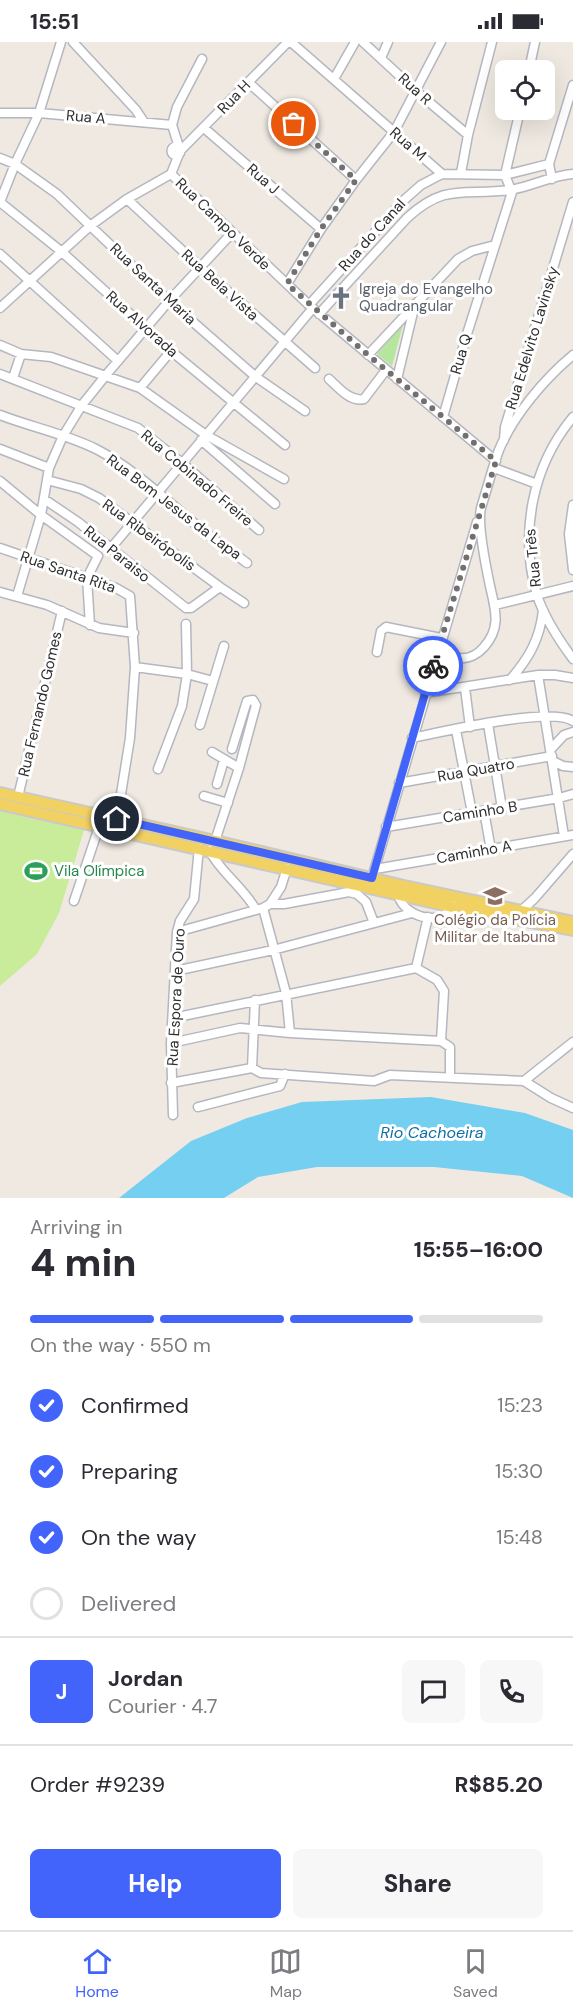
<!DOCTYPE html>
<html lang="en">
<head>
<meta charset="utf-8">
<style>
  :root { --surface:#fff; --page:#f7f7f7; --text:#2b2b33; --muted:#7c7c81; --line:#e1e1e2; --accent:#4264fb }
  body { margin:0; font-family:"DM Sans",sans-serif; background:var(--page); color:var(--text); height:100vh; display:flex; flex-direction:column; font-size:22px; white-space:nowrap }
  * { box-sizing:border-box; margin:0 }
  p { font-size:20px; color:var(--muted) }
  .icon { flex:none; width:33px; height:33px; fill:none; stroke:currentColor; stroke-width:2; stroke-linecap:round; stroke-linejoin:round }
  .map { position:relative; height:1156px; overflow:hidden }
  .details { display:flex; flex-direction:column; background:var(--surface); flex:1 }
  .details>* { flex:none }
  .fabs { position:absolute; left:495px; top:18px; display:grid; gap:12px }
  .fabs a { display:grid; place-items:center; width:60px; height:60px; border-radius:9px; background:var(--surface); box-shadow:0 6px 24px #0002; font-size:30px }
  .pin { position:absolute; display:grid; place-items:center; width:51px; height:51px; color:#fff; margin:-26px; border:3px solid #fff; border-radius:50%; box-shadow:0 2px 6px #0007 }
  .courier { position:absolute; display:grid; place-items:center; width:60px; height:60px; margin:-30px; border:4px solid #4264fb; border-radius:50%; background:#fff; color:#222; box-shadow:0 2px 8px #0007 }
  .headline em { font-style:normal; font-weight:800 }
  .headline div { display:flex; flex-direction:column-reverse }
  .headline { display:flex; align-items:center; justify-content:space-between; height:102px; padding:0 30px }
  h1 { font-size:39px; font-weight:800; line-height:45px }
  .bar { display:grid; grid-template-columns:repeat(4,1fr); gap:9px 6px; align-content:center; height:72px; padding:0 30px }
  .bar i { height:8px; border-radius:4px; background:var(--line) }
  .bar .on { background:var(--accent) }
  .bar p { grid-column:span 4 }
  .line { display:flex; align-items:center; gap:15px; padding:0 30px; border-top:2px solid var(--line) }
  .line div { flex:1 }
  .round { display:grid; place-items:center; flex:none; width:63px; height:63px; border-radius:9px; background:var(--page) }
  ol { padding:0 30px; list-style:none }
  li { display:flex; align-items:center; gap:18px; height:66px }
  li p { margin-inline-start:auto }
  li .icon { padding:6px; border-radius:50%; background:var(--accent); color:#fff; stroke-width:4 }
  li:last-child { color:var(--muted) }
  li i { width:33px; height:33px; border:3px solid var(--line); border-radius:50% }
  .primary-button { display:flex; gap:12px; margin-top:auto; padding:12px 30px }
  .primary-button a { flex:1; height:69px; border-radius:9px; background:var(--accent); color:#fff; font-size:24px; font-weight:800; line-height:69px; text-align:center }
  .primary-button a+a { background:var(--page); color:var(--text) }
  .status { display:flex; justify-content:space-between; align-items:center; height:42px; padding:0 30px; background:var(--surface); direction:ltr }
  .status svg { height:16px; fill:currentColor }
  .tabs { display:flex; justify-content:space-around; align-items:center; height:84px; border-top:2px solid var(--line); background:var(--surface); font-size:16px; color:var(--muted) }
  .tabs a { display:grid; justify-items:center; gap:3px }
  .tabs .on { color:var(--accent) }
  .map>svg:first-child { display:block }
  .green { fill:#b6e59e }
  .pitch { fill:#c9ec9a }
  .water { fill:#75cff0 }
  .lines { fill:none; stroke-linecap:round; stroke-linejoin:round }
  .minor-casing { stroke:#b4b7c1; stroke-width:11 }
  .major-casing { stroke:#c9c9c9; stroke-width:14 }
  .minor { stroke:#fff; stroke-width:8 }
  .major { stroke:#f2d163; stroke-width:10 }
  .done { stroke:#726f6d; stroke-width:6; stroke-dasharray:0 10.8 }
  .route { stroke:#4264fb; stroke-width:8 }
  .labels { text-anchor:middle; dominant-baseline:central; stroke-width:6; stroke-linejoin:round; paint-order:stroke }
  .street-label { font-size:15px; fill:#2e2e2e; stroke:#fff }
  .worship-label { font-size:15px; fill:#5b616d; stroke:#fff; text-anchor:start }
  .leisure-label { font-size:15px; fill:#27864d; stroke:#fff; text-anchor:start }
  .education-label { font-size:15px; fill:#785e54; stroke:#fff }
  .water-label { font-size:16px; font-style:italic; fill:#0d6fa3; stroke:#fff }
</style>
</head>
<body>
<div class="status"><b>15:51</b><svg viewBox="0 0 49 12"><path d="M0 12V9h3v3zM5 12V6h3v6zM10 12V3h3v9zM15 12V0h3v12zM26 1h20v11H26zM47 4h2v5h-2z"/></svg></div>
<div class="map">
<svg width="573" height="1156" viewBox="0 0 573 1156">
  <rect width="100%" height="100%" fill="#efe9e1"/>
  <!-- green -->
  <path class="green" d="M403 283 392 324 377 312Z"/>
  <!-- pitch -->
  <path class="pitch" d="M0 769 84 788 59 871 37 912 0 944Z"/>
  <!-- water -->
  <path class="water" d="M431 1055 525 1071 573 1088V1156L522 1134 434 1125H317L258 1135 224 1156H119L191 1099 247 1076 302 1060Z"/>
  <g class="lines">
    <!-- minor casing -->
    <g class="minor-casing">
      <path id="minor" d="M73 0 136 68 144 80
        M291 0 442 132 505 133 549 122
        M363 0 416 49 468 93
        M381 16 388 0
        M529 28 535 0
        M334 37 355 0
        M248 40 356 138
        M0 71H39L172 83
        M204 86 321 187
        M171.5 109a4.5 4.5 0 1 1 9 0a4.5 4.5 0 1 1-9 0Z
        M179 105 172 83 177 65 202 17
        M180 109 288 0
        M0 116 15 122 57 152 169 259 256 335 305 369
        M461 131 468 93 492 0
        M171 132 309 263 496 419
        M171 132 179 112
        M552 137 549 122 573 43
        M511 148 505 133 520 68
        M127 157 200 225 315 326
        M0 160 62 210 171 309 285 403
        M0 160 15 122 39 71 61 0
        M0 212 118 319
        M287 242 321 187 356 138 394 90 441 0
        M309 263 404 158 421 143 442 132
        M0 266 90 184 127 157 171 132
        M319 272 407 176C446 140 465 154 510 148 531 145 552 133 573 132
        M0 303 21 312 51 315 140 346 206 393 284 437
        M368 313 458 217 472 209 495 203
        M0 332 138 386 182 421 259 488
        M13 336 21 312
        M329 337C339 346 350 360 364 357L386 328
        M397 337 415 262
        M140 346 171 309
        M0 373C31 385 66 392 96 407 137 428 170 462 206 491 219 502 234 511 247 521
        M443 375 467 292 513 147
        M573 375C532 424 519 492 537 553 544 575 559 598 573 617
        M201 398 275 462
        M504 398 505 385 573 160
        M0 407 49 426
        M494 426 537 442
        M47 438 81 447 99 456 220 545 244 561
        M0 439 41 473 98 514 87 536 90 583
        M44 457 78 480 186 566H191L220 545
        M573 463 569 492 573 528
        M0 506 116 546 130 554 135 625 130 696 117 777
        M111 506 313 266
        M0 550 47 563 99 586 134 591
        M17 554 41 473 49 426 63 394 82 363 106 333 169 259 232 191
        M495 563 573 544
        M377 610 381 589 386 585 441 596
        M437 611C444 613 452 615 460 616 469 617 478 612 484 605 502 585 495 567 490 544 486 525 477 482 481 466 487 447 492 427 499 408 513 374 545 336 573 313
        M135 625 187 632 213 639
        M538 633 564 794
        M510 638C529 616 540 597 543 568
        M465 646 470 685
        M425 651 538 633H555L573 636
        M488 682 502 766
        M200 683 224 604
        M456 688 472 771
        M412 696C441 690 551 664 573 679
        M551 707 564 693 573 690
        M212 710 239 726
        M553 719 563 724 573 725
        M158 727 182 664 187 632 186 582
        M399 741 552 714
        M217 742 224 718
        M204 754 228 761
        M18 755 62 569
        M484 769 491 808
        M386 785 559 756 573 752
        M215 799 239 726 256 663 253 658 247 659 232 707
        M209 808C221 831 244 846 256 868
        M375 827 573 793
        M372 836 477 480
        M402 848 399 855C405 876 448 887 453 860
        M74 859 99 785
        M270 862 281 845 287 826
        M263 866 286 951 290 991
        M522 868 535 856 573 812
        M177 890 263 866 270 862H284L349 850 357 852 366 860 374 881
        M416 926 428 875
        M175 929 273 908 412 871
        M173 976 416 926 437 938 444 949 441 999 450 1005V1034
        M171 1001 240 986 290 991 441 999
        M252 1026 261 1031 374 1039 390 1033 524 1039
        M252 1026 255 958
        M524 1039 573 1000
        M524 1039 551 1056 573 1066
        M171 1041 252 1026
        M198 1065 280 1044 285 1032
        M173 1073 171 1001 177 890 180 879 194 857 199 806"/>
    </g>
    <!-- major casing -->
    <g class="major-casing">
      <path id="major" d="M0 751 215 799 404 844 573 880
        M0 762 453 865 573 888"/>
    </g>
    <!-- minor -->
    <use href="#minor" class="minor"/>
    <!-- major -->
    <use href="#major" class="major"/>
  </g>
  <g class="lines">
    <!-- done -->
    <path class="done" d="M294 82 356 138 321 187 287 242 368 313 496 419 433 624"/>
    <!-- route -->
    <path class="route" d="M117 777 372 836 433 624"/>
  </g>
  <!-- icons -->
  <defs>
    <g id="church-bare" transform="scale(1.8)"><path d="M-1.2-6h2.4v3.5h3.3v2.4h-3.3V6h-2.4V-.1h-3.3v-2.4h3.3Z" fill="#6b7280" stroke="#fff" stroke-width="2.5" paint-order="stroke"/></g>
    <g id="stadium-bare" transform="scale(1.8)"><path d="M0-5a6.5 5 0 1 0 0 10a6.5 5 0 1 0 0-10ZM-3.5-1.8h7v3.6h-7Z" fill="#2e9e5b" stroke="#fff" stroke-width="2.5" paint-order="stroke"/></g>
    <g id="school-bare" transform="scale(1.8)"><path d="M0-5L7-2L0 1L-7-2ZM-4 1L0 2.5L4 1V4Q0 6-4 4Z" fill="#8d6e63" stroke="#fff" stroke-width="2.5" paint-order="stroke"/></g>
  </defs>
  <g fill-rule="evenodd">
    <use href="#church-bare" x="341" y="256"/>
    <use href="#stadium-bare" x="36" y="829"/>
    <use href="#school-bare" x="495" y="854"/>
  </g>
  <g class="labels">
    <!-- street labels -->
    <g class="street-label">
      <text transform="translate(415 47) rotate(42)">Rua R</text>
      <text transform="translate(234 55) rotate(-46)">Rua H</text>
      <text transform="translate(86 75) rotate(5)">Rua A</text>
      <text transform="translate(408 102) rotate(41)">Rua M</text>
      <text transform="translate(263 137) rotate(41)">Rua J</text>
      <text transform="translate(223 182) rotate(44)">Rua Campo Verde</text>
      <text transform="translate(372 193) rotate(-48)">Rua do Canal</text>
      <text transform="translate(153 242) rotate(43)">Rua Santa Maria</text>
      <text transform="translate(220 243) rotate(42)">Rua Bela Vista</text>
      <text transform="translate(142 282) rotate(42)">Rua Alvorada</text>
      <text transform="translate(532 296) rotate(-73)">Rua Edelvito Lavinsky</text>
      <text transform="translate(461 312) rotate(-74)">Rua Q</text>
      <text transform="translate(197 436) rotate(40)">Rua Cobinado Freire</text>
      <text transform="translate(174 465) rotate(37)">Rua Bom Jesus da Lapa</text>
      <text transform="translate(149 493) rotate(36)">Rua Ribeirópolis</text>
      <text transform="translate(117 512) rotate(39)">Rua Paraiso</text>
      <text transform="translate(533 516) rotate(-96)">Rua Três</text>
      <text transform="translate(68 530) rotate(19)">Rua Santa Rita</text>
      <text transform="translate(40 662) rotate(-77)">Rua Fernando Gomes</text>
      <text transform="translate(476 728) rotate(-10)">Rua Quatro</text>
      <text transform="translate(480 770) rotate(-9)">Caminho B</text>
      <text transform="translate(474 810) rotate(-10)">Caminho A</text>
      <text transform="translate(176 955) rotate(-87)">Rua Espora de Ouro</text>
    </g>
    <!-- worship labels -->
    <g class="worship-label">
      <text x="359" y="247">Igreja do Evangelho<tspan x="359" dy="17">Quadrangular</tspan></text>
    </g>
    <!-- leisure labels -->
    <g class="leisure-label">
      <text x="54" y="829">Vila Olímpica</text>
    </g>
    <!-- education labels -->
    <g class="education-label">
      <text x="495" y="878">Colégio da Polícia<tspan x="495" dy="17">Militar de Itabuna</tspan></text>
    </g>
    <!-- water labels -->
    <g class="water-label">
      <text x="432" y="1090">Rio Cachoeira</text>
    </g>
  </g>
</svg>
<div class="fabs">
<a><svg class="icon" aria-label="locate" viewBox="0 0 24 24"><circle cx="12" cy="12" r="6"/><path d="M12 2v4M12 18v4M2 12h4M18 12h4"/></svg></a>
</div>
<div class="pin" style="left:294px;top:82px;background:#ea580c"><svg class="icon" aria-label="bag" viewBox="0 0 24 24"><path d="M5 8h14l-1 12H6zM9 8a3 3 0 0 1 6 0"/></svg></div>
<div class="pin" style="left:117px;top:777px;background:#1f2937"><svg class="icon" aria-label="home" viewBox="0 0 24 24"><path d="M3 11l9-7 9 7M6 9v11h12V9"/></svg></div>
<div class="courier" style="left:433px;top:624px"><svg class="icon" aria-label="bike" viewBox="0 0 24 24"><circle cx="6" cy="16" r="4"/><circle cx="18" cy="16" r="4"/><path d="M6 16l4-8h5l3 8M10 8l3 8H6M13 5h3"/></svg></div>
</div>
<section class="details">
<div class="headline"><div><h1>4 min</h1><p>Arriving in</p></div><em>15:55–16:00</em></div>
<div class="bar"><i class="on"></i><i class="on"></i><i class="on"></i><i></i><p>On the way · 550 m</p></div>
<ol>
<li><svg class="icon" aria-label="check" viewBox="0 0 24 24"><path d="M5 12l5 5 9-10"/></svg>Confirmed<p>15:23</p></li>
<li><svg class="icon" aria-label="check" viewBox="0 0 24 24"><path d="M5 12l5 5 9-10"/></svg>Preparing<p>15:30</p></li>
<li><svg class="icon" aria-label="check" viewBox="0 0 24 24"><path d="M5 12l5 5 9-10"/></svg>On the way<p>15:48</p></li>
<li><i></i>Delivered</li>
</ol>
<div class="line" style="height:108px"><b class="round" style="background:var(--accent);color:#fff">J</b><div><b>Jordan</b><p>Courier · 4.7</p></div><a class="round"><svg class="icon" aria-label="chat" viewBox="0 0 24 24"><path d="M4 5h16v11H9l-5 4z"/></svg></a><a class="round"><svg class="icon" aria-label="phone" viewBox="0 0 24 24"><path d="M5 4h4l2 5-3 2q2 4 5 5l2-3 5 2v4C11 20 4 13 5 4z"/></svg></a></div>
<div class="line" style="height:78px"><div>Order #9239</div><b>R$85.20</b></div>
<div class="primary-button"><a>Help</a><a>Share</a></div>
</section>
<nav class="tabs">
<a class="on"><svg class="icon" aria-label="home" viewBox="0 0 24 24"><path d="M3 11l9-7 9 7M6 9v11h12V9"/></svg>Home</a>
<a><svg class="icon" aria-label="map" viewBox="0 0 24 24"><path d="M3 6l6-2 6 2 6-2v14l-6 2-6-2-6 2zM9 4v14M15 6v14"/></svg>Map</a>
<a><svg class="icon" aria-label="saved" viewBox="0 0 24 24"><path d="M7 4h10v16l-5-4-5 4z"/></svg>Saved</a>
</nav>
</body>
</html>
